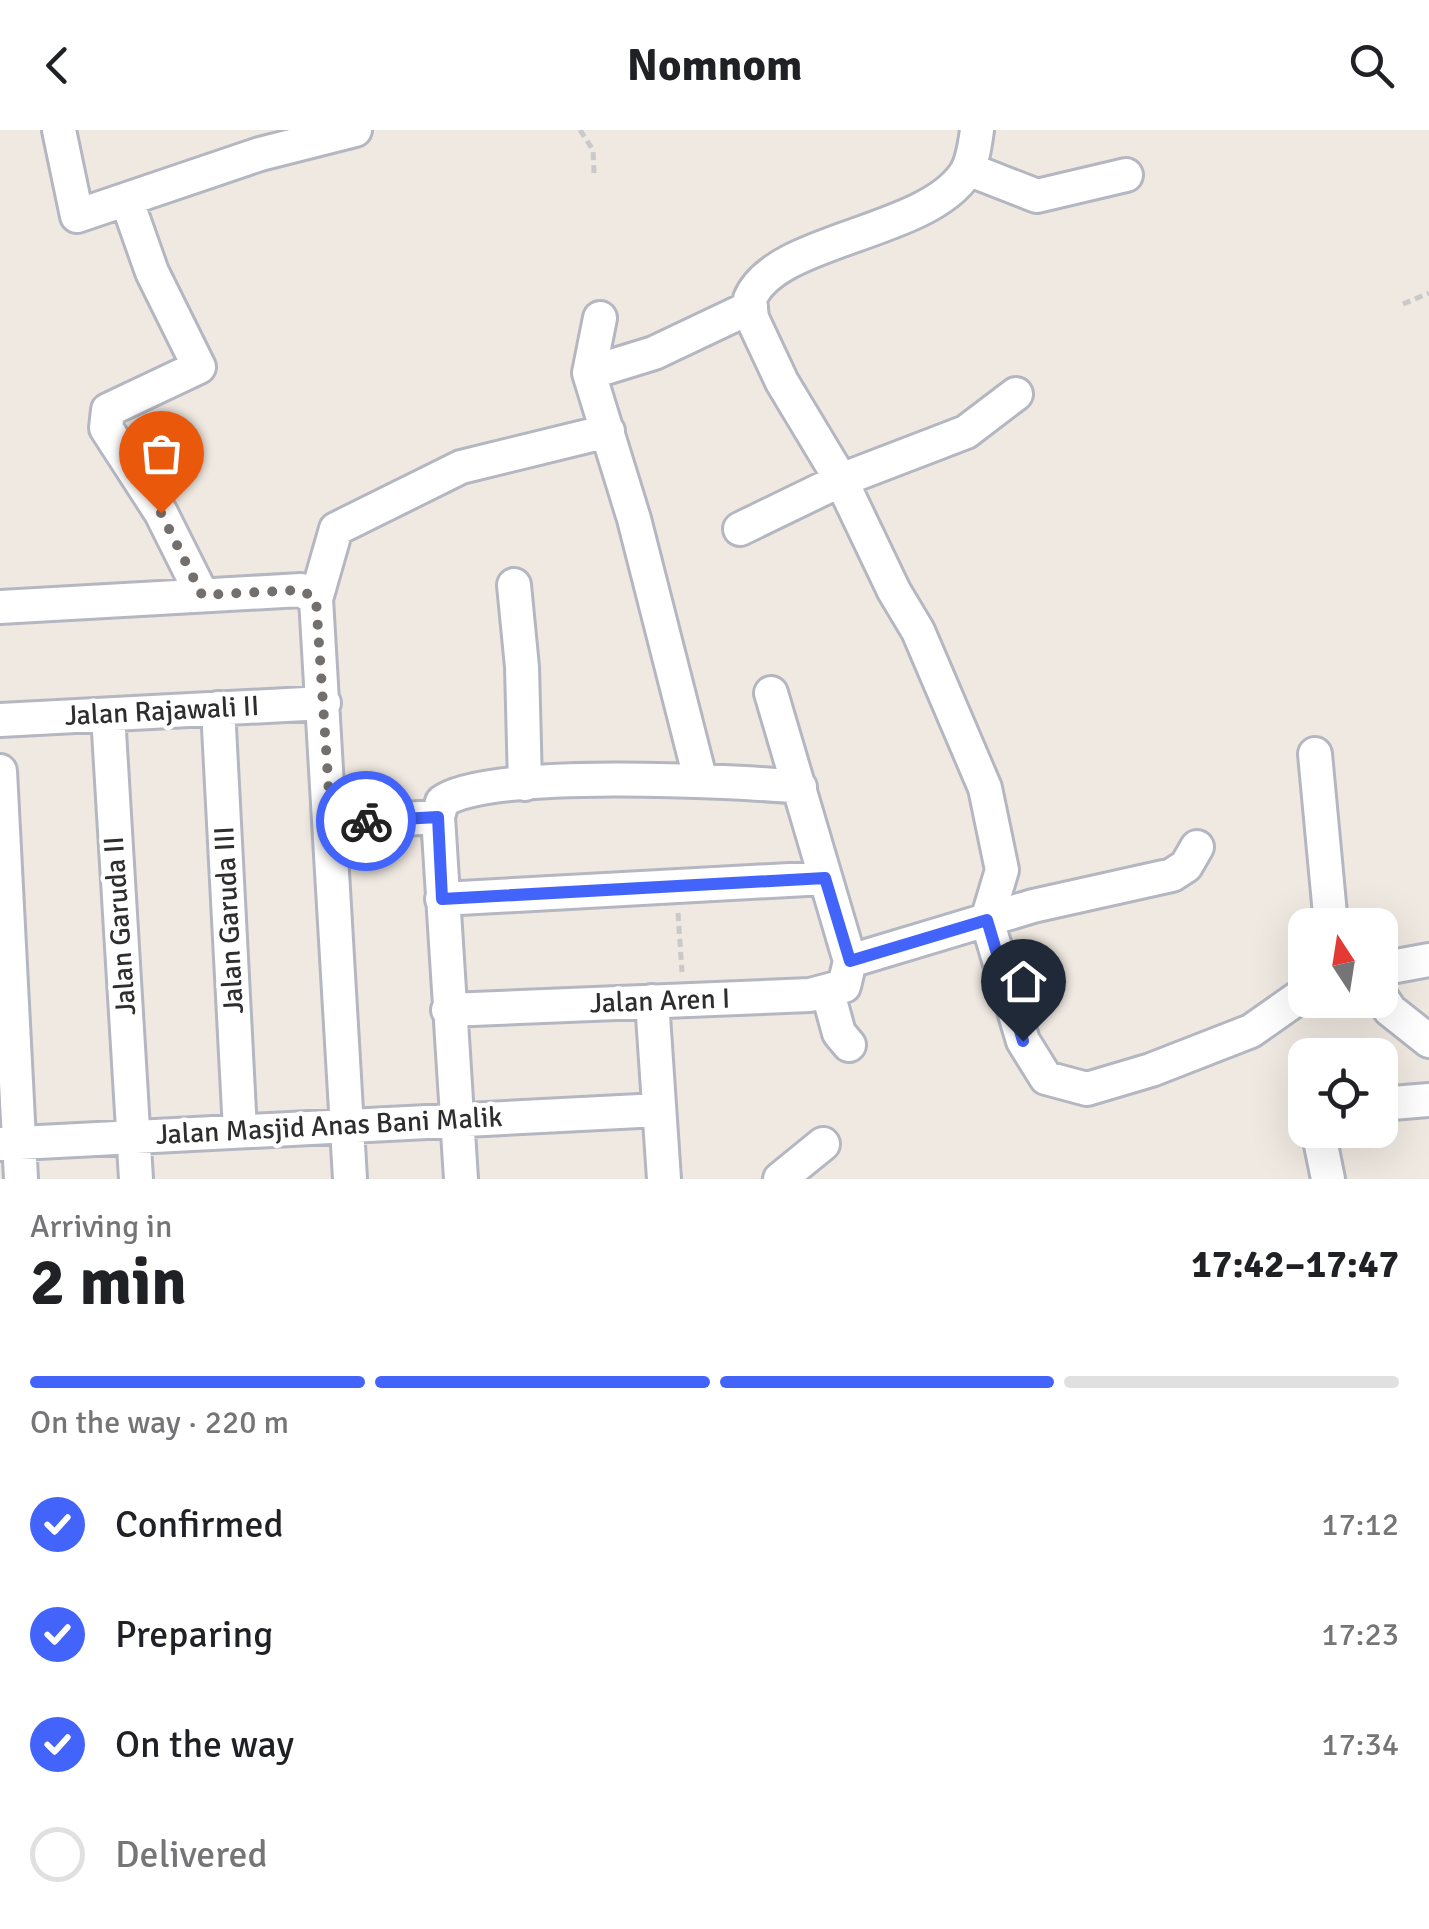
<!DOCTYPE html>
<html lang="en">
<head>
<meta charset="utf-8">
<style>
  :root { --surface:#fff; --page:#f2f2f2; --text:#202124; --muted:#757577; --line:#e0e0e0; --accent:#4264fb }
  body { margin:0; font-family:Signika,sans-serif; background:var(--page); color:var(--text); height:100vh; display:flex; flex-direction:column; font-size:38px; white-space:nowrap }
  * { box-sizing:border-box; margin:0 }
  p { font-size:32px; color:var(--muted) }
  .icon { flex:none; width:55px; height:55px; fill:none; stroke:currentColor; stroke-width:2; stroke-linecap:round; stroke-linejoin:round }
  .map { position:relative; height:1049px; overflow:hidden }
  .side { display:flex; flex-direction:column; background:var(--surface); flex:1 }
  .side>* { flex:none }
  .needle { width:65px; rotate:348deg }
  .buttons { position:absolute; left:1288px; top:778px; display:grid; gap:20px }
  .buttons a { display:grid; place-items:center; width:110px; height:110px; border-radius:20px; background:var(--surface); box-shadow:0 10px 40px #0002; font-size:50px }
  .pin { position:absolute; display:grid; place-items:center; width:85px; height:85px; color:#fff; margin:-102px -42px; border-radius:50% 50% 50% 0; rotate:-45deg; box-shadow:0 0 10px #0007 }
  .pin .icon { rotate:45deg }
  .courier { position:absolute; display:grid; place-items:center; width:100px; height:100px; margin:-50px; border:8px solid #4264fb; border-radius:50%; background:#fff; color:#222; box-shadow:0 2px 12px #0007 }
  .headline em { font-style:normal; font-weight:700 }
  .headline div { display:flex; flex-direction:column-reverse }
  .headline { display:flex; align-items:center; justify-content:space-between; height:170px; padding:0 30px }
  h1 { font-size:65px; font-weight:700; line-height:75px }
  .bar { display:grid; grid-template-columns:repeat(4,1fr); gap:15px 10px; align-content:center; height:120px; padding:0 30px }
  .bar i { height:12px; border-radius:8px; background:var(--line) }
  .bar .active { background:var(--accent) }
  .bar p { grid-column:span 4 }
  ol { padding:0 30px; list-style:none }
  li { display:flex; align-items:center; gap:30px; height:110px }
  li p { margin-inline-start:auto }
  li .icon { padding:10px; border-radius:50%; background:var(--accent); color:#fff; stroke-width:4 }
  li:last-child { color:var(--muted) }
  li i { width:55px; height:55px; border:5px solid var(--line); border-radius:50% }
  header { display:flex; justify-content:space-between; align-items:center; height:130px; padding:0 30px; background:var(--surface); font-size:45px; font-weight:700 }
  .map>svg:first-child { display:block }
  .lines { fill:none; stroke-linecap:round; stroke-linejoin:round }
  .minor-casing { stroke:#b4b7c1; stroke-width:38 }
  .path { stroke:#c9c9c9; stroke-width:5; stroke-dasharray:8 5; stroke-linecap:butt }
  .minor { stroke:#fff; stroke-width:32 }
  .done { stroke:#726f6d; stroke-width:10; stroke-dasharray:0 18 }
  .route { stroke:#4264fb; stroke-width:12 }
  .labels { text-anchor:middle; dominant-baseline:central; stroke-width:9; stroke-linejoin:round; paint-order:stroke }
  .street-label { font-size:28px; fill:#2e2e2e; stroke:#fff }
</style>
</head>
<body>
<header><svg class="icon" aria-label="back" viewBox="0 0 24 24"><path d="M15 5l-7 7 7 7"/></svg>Nomnom<svg class="icon" aria-label="search" viewBox="0 0 24 24"><circle cx="10" cy="10" r="6"/><path d="M15 15l6 6"/></svg></header>
<div class="map">
<svg width="1429" height="1049" viewBox="0 0 1429 1049">
  <rect width="100%" height="100%" fill="#efe9e1"/>
  <g class="lines">
    <!-- minor casing -->
    <g class="minor-casing">
      <path id="minor" d="M59 0 77 86 260 24 355 0
        M977 0C975 14 973 32 965 44 924 105 775 108 750 169L752 188 782 252 841 350 894 461 918 501 985 658 1002 740 987 790 1023 911 1046 948 1087 959 1151 940 1251 901 1305 863
        M968 39 1037 66 1126 45
        M127 71 152 142 199 237 108 280 106 298 161 383 202 465
        M600 188 589 243 634 389 700 648
        M589 243 654 223 751 177
        M740 399 841 350 966 302 1016 264
        M514 455 522 537 525 654
        M316 469 336 399 461 337 608 301
        M0 477 301 460 316 469 350 1049
        M218 578 240 1001
        M108 585 136 1049
        M0 590 324 573
        M1315 624 1331 795
        M0 641 21 1049
        M331 693 438 687
        M442 769 825 748
        M850 831 1033 776 1172 745 1186 736 1197 717
        M1380 839 1429 830
        M828 863 839 903 849 915
        M1380 865 1390 880 1429 911
        M652 871 664 1049
        M448 880 810 865 844 856 850 831 771 563
        M1380 974 1429 970
        M1318 1000 1328 1049
        M0 1014 659 980
        M461 1049 438 687 442 672C485 638 737 651 800 657
        M780 1049 823 1014"/>
    </g>
    <!-- path -->
    <path class="path" d="M580 0 593 20 594 43
      M1403 174 1429 163
      M678 783 682 842"/>
    <!-- minor -->
    <use href="#minor" class="minor"/>
  </g>
  <g class="lines">
    <!-- done -->
    <path class="done" d="M161 383 202 465 301 460 316 469 331 693 366 691"/>
    <!-- route -->
    <path class="route" d="M366 691 438 687 442 769 825 748 850 831 987 790 1023 911"/>
  </g>
  <g class="labels">
    <!-- street labels -->
    <g class="street-label">
      <text transform="translate(162 581) rotate(-3)">Jalan Rajawali II</text>
      <text transform="translate(229 790) rotate(-93)">Jalan Garuda III</text>
      <text transform="translate(120 796) rotate(-94)">Jalan Garuda II</text>
      <text transform="translate(660 871) rotate(-2)">Jalan Aren I</text>
      <text transform="translate(329 996) rotate(-3)">Jalan Masjid Anas Bani Malik</text>
    </g>
  </g>
</svg>
<div class="buttons">
<a><svg class="needle" viewBox="-14 -14 28 28"><path d="M0-13l5 13h-10z" fill="#e53935"/><path d="M0 13l5-13h-10z" fill="#757577"/></svg></a>
<a><svg class="icon" aria-label="locate" viewBox="0 0 24 24"><circle cx="12" cy="12" r="6"/><path d="M12 2v4M12 18v4M2 12h4M18 12h4"/></svg></a>
</div>
<div class="pin" style="left:161px;top:383px;background:#ea580c"><svg class="icon" aria-label="bag" viewBox="0 0 24 24"><path d="M5 8h14l-1 12H6zM9 8a3 3 0 0 1 6 0"/></svg></div>
<div class="pin" style="left:1023px;top:911px;background:#1f2937"><svg class="icon" aria-label="home" viewBox="0 0 24 24"><path d="M3 11l9-7 9 7M6 9v11h12V9"/></svg></div>
<div class="courier" style="left:366px;top:691px"><svg class="icon" aria-label="bike" viewBox="0 0 24 24"><circle cx="6" cy="16" r="4"/><circle cx="18" cy="16" r="4"/><path d="M6 16l4-8h5l3 8M10 8l3 8H6M13 5h3"/></svg></div>
</div>
<section class="side">
<div class="headline"><div><h1>2 min</h1><p>Arriving in</p></div><em>17:42–17:47</em></div>
<div class="bar"><i class="active"></i><i class="active"></i><i class="active"></i><i></i><p>On the way · 220 m</p></div>
<ol>
<li><svg class="icon" aria-label="check" viewBox="0 0 24 24"><path d="M5 12l5 5 9-10"/></svg>Confirmed<p>17:12</p></li>
<li><svg class="icon" aria-label="check" viewBox="0 0 24 24"><path d="M5 12l5 5 9-10"/></svg>Preparing<p>17:23</p></li>
<li><svg class="icon" aria-label="check" viewBox="0 0 24 24"><path d="M5 12l5 5 9-10"/></svg>On the way<p>17:34</p></li>
<li><i></i>Delivered</li>
</ol>
</section>
</body>
</html>
